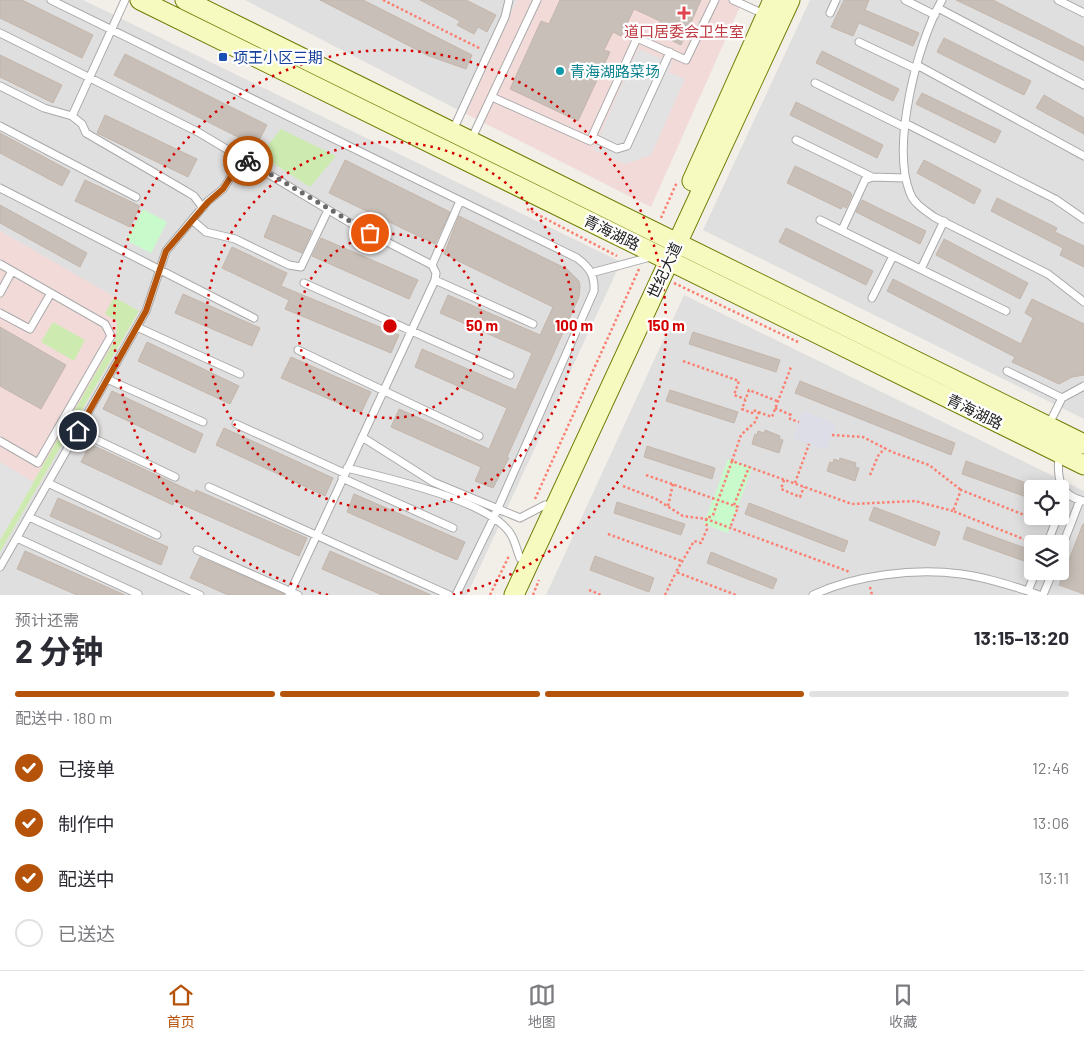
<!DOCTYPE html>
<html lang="zh">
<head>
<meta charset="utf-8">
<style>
  :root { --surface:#fff; --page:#f7f7f7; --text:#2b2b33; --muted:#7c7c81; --line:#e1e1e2; --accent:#b45309 }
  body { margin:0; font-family:Barlow,"Noto Sans SC",sans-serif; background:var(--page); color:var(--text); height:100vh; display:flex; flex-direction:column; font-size:19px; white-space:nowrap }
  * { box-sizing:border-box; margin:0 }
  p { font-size:16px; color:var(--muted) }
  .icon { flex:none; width:28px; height:28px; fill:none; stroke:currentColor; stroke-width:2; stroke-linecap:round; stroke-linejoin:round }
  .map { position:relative; height:595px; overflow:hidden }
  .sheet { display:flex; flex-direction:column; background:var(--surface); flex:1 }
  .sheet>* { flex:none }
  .buttons { position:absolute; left:1024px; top:480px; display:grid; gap:10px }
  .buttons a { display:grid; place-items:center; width:45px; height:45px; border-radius:5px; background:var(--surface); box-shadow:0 2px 12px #0003; font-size:25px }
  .pin { position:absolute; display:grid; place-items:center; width:42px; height:42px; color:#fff; margin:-21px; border:2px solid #fff; border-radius:50%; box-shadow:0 1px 5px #0007 }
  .courier { position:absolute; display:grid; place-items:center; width:50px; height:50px; margin:-25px; border:4px solid #b45309; border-radius:50%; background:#fff; color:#222; box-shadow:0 1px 6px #0007 }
  .overview em { font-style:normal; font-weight:700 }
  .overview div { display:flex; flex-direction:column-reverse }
  .overview { display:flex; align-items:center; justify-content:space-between; height:85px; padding:0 15px }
  h1 { font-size:32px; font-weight:700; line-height:38px }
  .bar { display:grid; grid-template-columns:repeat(4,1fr); gap:8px 5px; align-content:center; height:60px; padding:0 15px }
  .bar i { height:6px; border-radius:4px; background:var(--line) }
  .bar .active { background:var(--accent) }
  .bar p { grid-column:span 4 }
  ol { padding:0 15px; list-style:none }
  li { display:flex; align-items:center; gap:15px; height:55px }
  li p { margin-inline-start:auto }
  li .icon { padding:5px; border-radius:50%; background:var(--accent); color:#fff; stroke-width:4 }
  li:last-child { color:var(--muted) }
  li i { width:28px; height:28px; border:2px solid var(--line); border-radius:50% }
  .dock { display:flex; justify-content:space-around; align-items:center; height:70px; border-top:1px solid var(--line); background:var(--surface); font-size:14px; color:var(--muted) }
  .dock a { display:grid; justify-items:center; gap:2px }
  .dock .active { color:var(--accent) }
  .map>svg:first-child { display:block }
  .residential { fill:#e0dfdf; fill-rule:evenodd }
  .commercial { fill:#f2dad9 }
  .grass { fill:#cdebb0 }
  .park { fill:#c8facc }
  .parking { fill:#e2e2e2 }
  .plaza { fill:#dddde8 }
  .building { fill:#c7bfb8; stroke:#c4b6ab }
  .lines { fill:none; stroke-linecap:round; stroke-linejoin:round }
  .lane-casing { stroke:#a9a9a9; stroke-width:9 }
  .secondary-casing { stroke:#707d05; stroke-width:21 }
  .path { stroke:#fa8072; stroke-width:2.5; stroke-dasharray:2.5 2.5; stroke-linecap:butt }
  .lane { stroke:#fff; stroke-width:7 }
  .secondary { stroke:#f7fabf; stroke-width:19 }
  .done { stroke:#6b6a68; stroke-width:5; stroke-dasharray:0 9 }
  .route { stroke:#b45309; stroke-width:6 }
  .ring { fill:none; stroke:#d40000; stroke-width:2.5; stroke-dasharray:2.5 5 }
  .health-dot { fill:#e0444e; stroke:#fff; stroke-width:2 }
  .transit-dot { fill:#1a4fb4; stroke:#fff; stroke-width:2 }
  .culture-dot { fill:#0f9aa8; stroke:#fff; stroke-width:2 }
  .labels { text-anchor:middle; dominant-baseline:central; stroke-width:4.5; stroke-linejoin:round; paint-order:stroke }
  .health-label { font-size:15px; fill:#be3a42; stroke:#fff }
  .transit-label { font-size:15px; fill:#164399; stroke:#fff; text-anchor:start }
  .culture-label { font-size:15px; fill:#0d838f; stroke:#fff; text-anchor:start }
  .street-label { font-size:15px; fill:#222; stroke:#fff }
  .centre { fill:#d40000; stroke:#fff; stroke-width:2.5 }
  .ring-label { font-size:15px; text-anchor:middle; font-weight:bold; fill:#d40000; stroke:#fff; stroke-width:4.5; stroke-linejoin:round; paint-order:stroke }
</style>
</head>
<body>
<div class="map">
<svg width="1084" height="595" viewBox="0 0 1084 595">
  <rect width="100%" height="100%" fill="#f2efe9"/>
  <!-- residential -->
  <path class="residential" d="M0 0H83L621 262 467 595H0V552L139 312 0 231Z
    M245 0H517L466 114Z
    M810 0H1084V419L703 230Z
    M684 295 1084 491V595H546ZM1032 489H1060V516H1032ZM1032 544H1060V571H1032Z"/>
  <!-- commercial -->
  <path class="commercial" d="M517 0H743L651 207 466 114Z
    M0 231 139 311 0 552Z"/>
  <!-- grass -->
  <path class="grass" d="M281 129 336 156 310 187 260 155Z
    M114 297 139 311 0 552V540L116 338 117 321 105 314Z
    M53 322 85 340 74 361 41 342Z"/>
  <!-- park -->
  <path class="park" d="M143 209 167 222 151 253 126 240Z
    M728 459 752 468 728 533 704 524Z"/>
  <!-- parking -->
  <path class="parking" d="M638 49 672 63 668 72 685 79 651 155 625 164 593 150Z
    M0 462 34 482 0 540Z"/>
  <!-- plaza -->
  <path class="plaza" d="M803 411 836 424 826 450 793 438Z"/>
  <!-- building -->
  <path class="building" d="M0 0H22L93 35 82 58 0 18Z
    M320 0H363L472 55 466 69 429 56Z
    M420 0H466L496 15 487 32 478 27 474 34 457 25 460 21Z
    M560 0H701L681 45 654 32 660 21 634 9 621 36 613 32 604 50 610 52 578 121 510 89 541 21 549 24Z
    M844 0H869L865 10 919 33 913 46 859 23 853 36 831 27Z
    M956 0H993L1084 47V61Z
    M944 38 1031 81 1024 95 937 52Z
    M822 51 899 89 893 101 816 63Z
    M125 54 267 125 256 146 114 75Z
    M0 55 62 85 53 103 0 77Z
    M922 93 1001 131 995 143 916 104Z
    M1044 95 1084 118V134L1036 108Z
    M796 102 883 145 877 158 790 115Z
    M105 115 197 159 188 177 97 133Z
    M0 133 70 171 62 186 0 153Z
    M345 160 450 212 435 244 329 193Z
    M924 160 981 190 974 204 917 173Z
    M795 166 850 192 852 195 846 208 843 206 841 209 787 183Z
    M85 180 140 206 130 227 75 201Z
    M997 198 1057 228 1055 232 1084 246V267L1060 255 1063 248 991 211Z
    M862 200 926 231 920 244 856 212Z
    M0 205 87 253 80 267 0 223Z
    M273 215 312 231 302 253 264 237Z
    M459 216 567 269 579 281 580 287 579 297 507 457 509 458 493 488 475 481 481 467 391 427 399 409 489 449 507 408 415 367 422 349 516 390 532 353 440 313 448 295 540 335 553 307 444 254Z
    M786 228 873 271 866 285 779 242Z
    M321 238 418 280 409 299 312 256Z
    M944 239 1028 283 1020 299 936 255Z
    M232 247 287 273 281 286 399 335 391 353 285 309 289 300 222 268Z
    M893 279 1021 344 1033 318 1025 313 1032 299 1084 324V375L1072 377 1059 384 1012 362 1015 357 887 291Z
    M183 294 260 328 252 346 175 313Z
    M0 327 66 365 41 409 0 386Z
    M693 332 780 360 776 372 689 344Z
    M147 342 239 386 230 404 138 361Z
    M291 357 371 392 361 413 281 378Z
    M800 381 955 443 951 455 795 393Z
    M670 390 738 412 734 423 666 401Z
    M112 391 203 434 195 453 103 409Z
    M224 428 333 478 325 496 216 445Z
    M765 430 780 436 779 439 783 440 779 453 752 444 755 434 757 435 758 431 764 433Z
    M90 444 195 493 196 490 307 538 299 556 174 501 173 505 81 462Z
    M647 446 715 468 712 479 644 457Z
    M840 458 856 463 855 467 859 468 855 481 827 471 830 462 833 463 834 459 839 461Z
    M966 461 1032 485V499L962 474Z
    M354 494 465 542 457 560 347 512Z
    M58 498 168 547 161 565 50 516Z
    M617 502 685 524 681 535 614 513Z
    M749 503 848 541 844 552 745 514Z
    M874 507 940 532 935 546 869 520Z
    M1083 524H1084V594L1059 585Z
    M967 527 1028 549 1024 561 963 539Z
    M25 551 125 595H77L17 569Z
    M330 551 431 595H382L322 569Z
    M711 552 777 579 773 589 707 563Z
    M595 556 654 578 649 592 590 570Z
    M200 557 284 594V595H228L190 578Z"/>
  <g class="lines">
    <!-- lane casing -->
    <g class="lane-casing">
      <path id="lane" d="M51 0 577 258C589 267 595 275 594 291L494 517 456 595
        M733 0 766 15
        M905 0 935 15
        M942 0C917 43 891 146 910 193 914 204 925 210 934 217L1048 274 1084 302
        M1058 0 1084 13
        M938 8 1084 85
        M830 13 836 0
        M0 33 198 132 352 224 432 265 436 273 435 280 289 595
        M859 42 916 69
        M917 65 1084 156
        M815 83 904 127
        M0 86 44 108 72 116 82 124 86 133 184 190 194 196 203 208
        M492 97 590 141 637 38 686 60 715 0
        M72 116 125 0
        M905 123 1055 199 1084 219
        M0 126 136 197
        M453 130 505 17 509 0
        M592 137 617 149 627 146 670 52
        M471 140 537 0
        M796 140 872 177
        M0 188 254 318
        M192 220 206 232 235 239 289 265 301 267 328 210
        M820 220 1006 311
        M842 230 865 180 872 177 905 178
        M0 264 105 324 111 336 38 463 0 441
        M432 265 460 201
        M921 269 944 221
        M591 273 654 256
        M435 280 533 324
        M304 283 510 375
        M0 293 12 271
        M872 298 893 256
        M0 313 30 329 51 293
        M137 327 240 374
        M298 350 479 436
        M1007 371 1062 398
        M107 379 203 422
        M236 424 344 473
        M1049 424 1062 398 1084 386
        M78 431 175 477
        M362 437 433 482 520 518 545 505
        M1059 454C1057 476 1058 496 1084 501
        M347 468C386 478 488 500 510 533 515 540 517 551 520 558
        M342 478 453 528
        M48 483 157 535
        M209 487 449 595
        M1060 510 1066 494
        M29 517 200 595
        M17 538 138 594
        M1047 544 1058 516
        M197 550 298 595
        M1060 552 1080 500
        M0 567 146 311 166 251 207 202 223 189 243 158
        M1028 591 1039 595
        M813 595C855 575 914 568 961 574 984 577 1006 584 1028 591L1036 571
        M1043 595 1053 571"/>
    </g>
    <!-- secondary casing -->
    <g class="secondary-casing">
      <path id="secondary" d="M140 0 1084 465
        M185 0 1084 444
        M692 181 773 0
        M514 595 790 0"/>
    </g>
    <!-- path -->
    <path class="path" d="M383 0 481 49
      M527 209 617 256
      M661 218 677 182
      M674 283 798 342
      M683 361 739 381 734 395 745 399
      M777 401 749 390 742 409 752 413 753 410 772 417 791 367
      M775 408 791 415 790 419 799 422
      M759 412 755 422 741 435 732 461 852 504 915 501 953 511
      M832 435 863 437 892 452 929 465 961 490
      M732 461 713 515 706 519 707 529 701 543 694 541 676 572 736 595
      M646 475 738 507 730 528
      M870 475 878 456 885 448
      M784 480 781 489 800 497 804 487
      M795 483 809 444
      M623 486 656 499 683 516 706 519 850 572
      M535 499 639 269
      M734 505 749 467
      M668 506 673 484
      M1032 518 961 490 953 511 1036 544
      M608 534 682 561
      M870 587 872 595
      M589 590 601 595
      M490 595 509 556
      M533 595 539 580
      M665 595 676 572"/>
    <!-- lane -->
    <use href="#lane" class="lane"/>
    <!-- secondary -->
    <use href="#secondary" class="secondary"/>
  </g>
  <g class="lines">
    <!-- done -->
    <path class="done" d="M248 161 370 233"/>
    <!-- route -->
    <path class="route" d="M78 431 146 311 166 251 208 202 223 189 243 158 248 161"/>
  </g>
  <!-- distance rings -->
  <g class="ring">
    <circle cx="390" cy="326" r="92"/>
    <circle cx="390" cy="326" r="184"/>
    <path d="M328 595A276 276 0 1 1 452 595"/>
  </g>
  <!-- markers -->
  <path class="health-dot" d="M681.5 5.5h5v5h5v5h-5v5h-5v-5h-5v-5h5z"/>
  <rect class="transit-dot" x="218" y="52" width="10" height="10" rx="2.5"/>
  <circle class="culture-dot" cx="560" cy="71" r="5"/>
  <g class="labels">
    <!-- health labels -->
    <g class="health-label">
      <text x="684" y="31">道口居委会卫生室</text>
    </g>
    <!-- transit labels -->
    <g class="transit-label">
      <text x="233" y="57">项王小区三期</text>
    </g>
    <!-- culture labels -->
    <g class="culture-label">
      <text x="570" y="71">青海湖路菜场</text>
    </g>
    <!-- street labels -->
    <g class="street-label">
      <text transform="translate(612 232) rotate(26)">青海湖路</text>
      <text transform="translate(664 270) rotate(-65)">世纪大道</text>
      <text transform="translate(975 411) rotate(26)">青海湖路</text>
    </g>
  </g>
  <circle cx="390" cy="326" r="8" class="centre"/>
  <g class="ring-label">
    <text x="482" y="331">50 m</text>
    <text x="574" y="331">100 m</text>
    <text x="666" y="331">150 m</text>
  </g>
</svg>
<div class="buttons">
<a><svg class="icon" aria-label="locate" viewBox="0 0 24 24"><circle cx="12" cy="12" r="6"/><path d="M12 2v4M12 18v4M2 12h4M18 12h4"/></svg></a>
<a><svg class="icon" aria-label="layers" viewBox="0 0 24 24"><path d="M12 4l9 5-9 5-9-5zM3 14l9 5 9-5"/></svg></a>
</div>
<div class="pin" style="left:370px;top:233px;background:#ea580c"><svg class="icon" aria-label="bag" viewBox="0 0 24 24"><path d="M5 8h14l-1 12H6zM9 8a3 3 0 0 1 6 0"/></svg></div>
<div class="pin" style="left:78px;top:431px;background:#1f2937"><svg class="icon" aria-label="home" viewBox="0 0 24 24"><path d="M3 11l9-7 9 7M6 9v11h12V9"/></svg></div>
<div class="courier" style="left:248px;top:161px"><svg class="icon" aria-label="bike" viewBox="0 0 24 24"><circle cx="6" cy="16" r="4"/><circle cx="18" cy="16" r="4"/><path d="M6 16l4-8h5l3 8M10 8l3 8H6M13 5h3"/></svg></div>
</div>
<section class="sheet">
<div class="overview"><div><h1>2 分钟</h1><p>预计还需</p></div><em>13:15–13:20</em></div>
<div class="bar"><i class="active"></i><i class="active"></i><i class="active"></i><i></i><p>配送中 · 180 m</p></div>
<ol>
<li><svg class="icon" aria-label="check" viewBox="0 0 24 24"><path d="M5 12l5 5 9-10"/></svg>已接单<p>12:46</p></li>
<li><svg class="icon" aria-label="check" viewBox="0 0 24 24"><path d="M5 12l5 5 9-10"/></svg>制作中<p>13:06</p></li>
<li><svg class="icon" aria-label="check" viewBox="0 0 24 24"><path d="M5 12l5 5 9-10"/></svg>配送中<p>13:11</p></li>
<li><i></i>已送达</li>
</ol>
</section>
<nav class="dock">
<a class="active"><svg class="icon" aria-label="home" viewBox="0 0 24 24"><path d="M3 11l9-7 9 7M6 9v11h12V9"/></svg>首页</a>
<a><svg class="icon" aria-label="map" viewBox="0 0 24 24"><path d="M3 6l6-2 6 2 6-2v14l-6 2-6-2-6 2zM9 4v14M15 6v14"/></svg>地图</a>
<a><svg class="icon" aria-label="saved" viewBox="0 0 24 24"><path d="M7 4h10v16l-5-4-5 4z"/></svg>收藏</a>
</nav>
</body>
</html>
